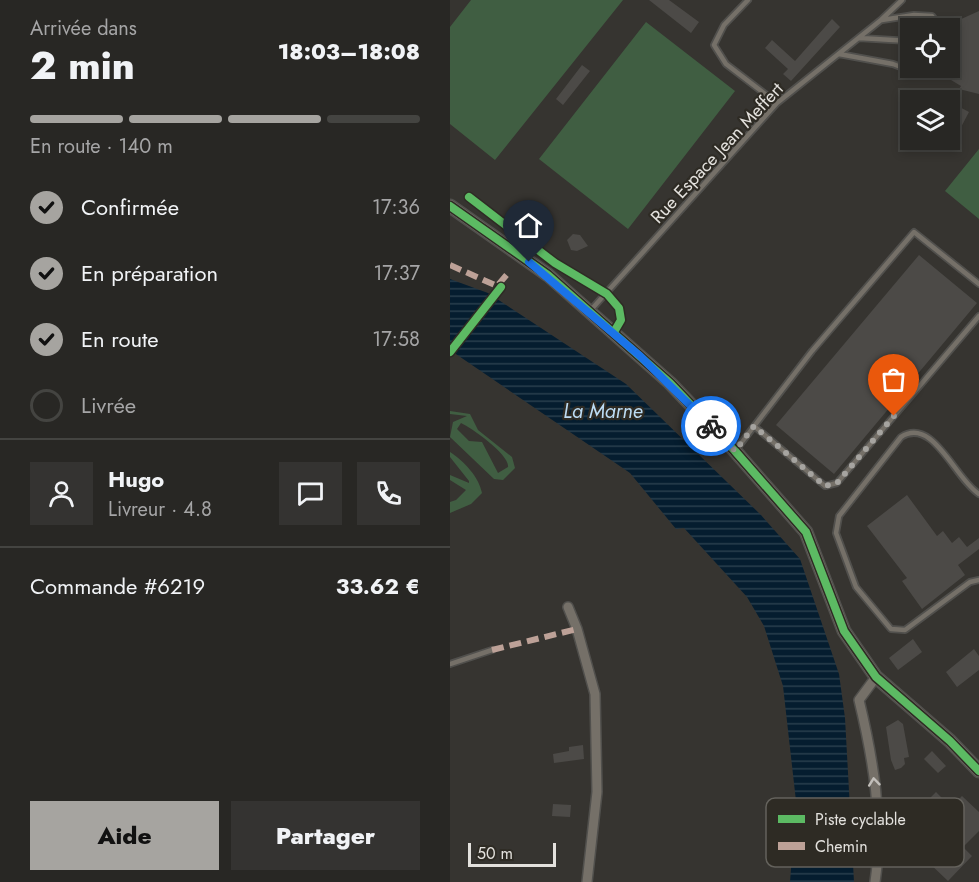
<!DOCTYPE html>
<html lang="fr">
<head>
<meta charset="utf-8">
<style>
  :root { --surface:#282724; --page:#343331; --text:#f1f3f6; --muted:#a5a5a6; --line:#444441; --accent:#a6a4a0 }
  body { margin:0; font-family:Jost,sans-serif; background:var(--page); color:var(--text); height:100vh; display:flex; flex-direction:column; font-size:22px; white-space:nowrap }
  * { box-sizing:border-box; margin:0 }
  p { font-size:20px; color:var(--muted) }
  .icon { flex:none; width:33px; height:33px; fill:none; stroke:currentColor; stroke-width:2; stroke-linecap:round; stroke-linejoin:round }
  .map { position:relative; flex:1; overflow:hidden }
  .panel { display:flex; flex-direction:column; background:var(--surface); width:450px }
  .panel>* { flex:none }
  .buttons { position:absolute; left:450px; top:18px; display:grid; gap:12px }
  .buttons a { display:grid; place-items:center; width:60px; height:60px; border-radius:0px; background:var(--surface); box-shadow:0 3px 9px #0003,0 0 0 2px var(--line); font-size:30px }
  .scale { position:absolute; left:18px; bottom:15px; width:88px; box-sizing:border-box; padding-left:6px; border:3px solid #e3e1dd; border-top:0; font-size:16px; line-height:21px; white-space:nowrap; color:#e3e1dd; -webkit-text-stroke:4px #2e2b24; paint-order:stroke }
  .pin { position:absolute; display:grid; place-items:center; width:51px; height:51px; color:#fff; margin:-62px -26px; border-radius:50% 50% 50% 0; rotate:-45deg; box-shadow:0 0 6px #0007 }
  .pin .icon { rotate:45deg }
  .courier { position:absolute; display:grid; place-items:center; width:60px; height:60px; margin:-30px; border:4px solid #1a73e8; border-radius:50%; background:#fff; color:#222; box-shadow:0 2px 8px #0007 }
  .summary em { font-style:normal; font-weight:800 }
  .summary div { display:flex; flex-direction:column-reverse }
  .summary { display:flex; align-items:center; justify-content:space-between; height:102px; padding:0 30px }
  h1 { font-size:39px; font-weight:800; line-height:45px }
  .bar { display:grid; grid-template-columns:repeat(4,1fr); gap:9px 6px; align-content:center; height:72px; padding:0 30px }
  .bar i { height:8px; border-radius:4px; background:var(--line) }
  .bar .current { background:var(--accent) }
  .bar p { grid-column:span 4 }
  .line { display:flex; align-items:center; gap:15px; padding:0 30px; border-top:2px solid var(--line) }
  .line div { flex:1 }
  .round { display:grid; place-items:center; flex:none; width:63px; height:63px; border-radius:0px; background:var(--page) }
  ol { padding:0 30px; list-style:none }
  li { display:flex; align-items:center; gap:18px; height:66px }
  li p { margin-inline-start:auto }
  li .icon { padding:6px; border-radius:50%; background:var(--accent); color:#111; stroke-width:4 }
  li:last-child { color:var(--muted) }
  li i { width:33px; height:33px; border:3px solid var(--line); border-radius:50% }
  .action { display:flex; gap:12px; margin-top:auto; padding:12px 30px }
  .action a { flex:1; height:69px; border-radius:0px; background:var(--accent); color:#111; font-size:24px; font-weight:800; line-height:69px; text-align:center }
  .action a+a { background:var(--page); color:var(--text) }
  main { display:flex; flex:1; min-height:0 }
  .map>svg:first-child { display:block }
  .garden { fill:#405e42; fill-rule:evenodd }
  .water { fill:url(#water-rules) }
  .building { fill:#4c4a47 }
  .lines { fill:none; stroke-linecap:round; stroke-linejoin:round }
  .service-casing { stroke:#51504d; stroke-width:8 }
  .minor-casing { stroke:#51504d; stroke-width:12 }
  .tertiary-casing { stroke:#51504d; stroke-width:15 }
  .service { stroke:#757068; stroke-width:4.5 }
  .minor { stroke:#757068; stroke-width:9 }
  .tertiary { stroke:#757068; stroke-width:12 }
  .quiet { stroke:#bda197; stroke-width:6; stroke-dasharray:12 6; stroke-linecap:butt }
  .cycleway-casing { stroke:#2e2b24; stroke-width:11 }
  .cycleway { stroke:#5cba63; stroke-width:8 }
  .oneway { stroke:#c2bfba }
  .done { stroke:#a6a4a0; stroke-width:6; stroke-dasharray:0 10.8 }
  .route { stroke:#1a73e8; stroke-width:8 }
  .labels { text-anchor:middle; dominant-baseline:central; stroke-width:4.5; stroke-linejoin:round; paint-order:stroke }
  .street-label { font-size:18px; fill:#e3e1dd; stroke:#2e2b24 }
  .water-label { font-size:20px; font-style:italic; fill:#bcdcf4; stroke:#2e2b24 }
  .key { fill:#2e2b24; stroke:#64625c; stroke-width:1.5 }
  .key-label { font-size:16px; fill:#e3e1dd }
</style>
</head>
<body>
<main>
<section class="panel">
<div class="summary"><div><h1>2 min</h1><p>Arrivée dans</p></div><em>18:03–18:08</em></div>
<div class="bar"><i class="current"></i><i class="current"></i><i class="current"></i><i></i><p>En route · 140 m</p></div>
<ol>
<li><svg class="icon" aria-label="check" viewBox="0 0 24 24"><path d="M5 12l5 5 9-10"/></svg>Confirmée<p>17:36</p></li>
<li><svg class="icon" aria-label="check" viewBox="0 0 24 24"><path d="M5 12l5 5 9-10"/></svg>En préparation<p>17:37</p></li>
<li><svg class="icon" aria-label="check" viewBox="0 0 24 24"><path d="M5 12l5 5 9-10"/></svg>En route<p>17:58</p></li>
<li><i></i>Livrée</li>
</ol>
<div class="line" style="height:108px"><a class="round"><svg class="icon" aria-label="person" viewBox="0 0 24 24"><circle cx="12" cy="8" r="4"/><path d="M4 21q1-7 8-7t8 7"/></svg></a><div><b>Hugo</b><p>Livreur · 4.8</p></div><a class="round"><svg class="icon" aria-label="chat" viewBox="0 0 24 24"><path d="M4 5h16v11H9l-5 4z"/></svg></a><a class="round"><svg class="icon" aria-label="phone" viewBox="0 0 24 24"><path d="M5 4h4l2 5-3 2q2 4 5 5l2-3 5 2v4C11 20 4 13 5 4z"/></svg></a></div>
<div class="line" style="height:78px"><div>Commande #6219</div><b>33.62 €</b></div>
<div class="action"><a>Aide</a><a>Partager</a></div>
</section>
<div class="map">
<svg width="529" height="882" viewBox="0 0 529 882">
  <defs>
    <pattern id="water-rules" width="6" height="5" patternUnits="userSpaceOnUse" patternTransform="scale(1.5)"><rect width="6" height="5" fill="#051d2f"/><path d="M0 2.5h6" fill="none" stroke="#293e4d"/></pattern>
  </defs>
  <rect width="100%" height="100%" fill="#363430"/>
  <!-- garden -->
  <path class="garden" d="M21 0H173L45 160 0 124V27Z
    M196 22 285 91 178 229 89 159Z
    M529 149V219L495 191Z
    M0 411 20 414 28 430 62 457 65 468 53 480 44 479 0 437 3 422 17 416 0 414ZM11 423C22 428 60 455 58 467L48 473 32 442 19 441 7 429Z
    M0 452C14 461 29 477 32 493L21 504 0 513V502L6 500 16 490 0 480V475L19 483V481L0 457Z"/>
  <!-- water -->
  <path class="water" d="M0 279 38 293 176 384 311 515 350 559 389 674 395 718 404 882H340L346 801 333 686 314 626 297 597 234 528 226 529 180 473 0 350Z"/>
  <!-- building -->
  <path class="building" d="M199 0H219L249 22 241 33Z
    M529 11V94L509 89 511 86 501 80 509 20Z
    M382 19 390 27 341 81 333 74 338 69 315 48 322 40 345 61Z
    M132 65 140 71 113 105 106 99Z
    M502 103 519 112 500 148V108Z
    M123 234 130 235 138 246 127 251 121 250 117 240Z
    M469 255 527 303 384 474 326 425Z
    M457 495 487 536 493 531 502 543 509 537 517 547 529 538V549L508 565 515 575 472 609 452 581 457 578 417 526Z
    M463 639 472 652 448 670 439 658Z
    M524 649 529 656V670L507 687 496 672Z
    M448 720 453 724 459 757 454 758 455 764 451 768 445 770 441 760 436 727Z
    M133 745 134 759 104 763 103 754 119 751V747Z
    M482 751 496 766 488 773 474 759Z
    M486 792 501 807 512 796 529 812V831L513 847 522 856 498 881 477 861 504 831 491 818 480 829 463 812V827H458L457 834H448L446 829V807L472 806Z
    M103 804 121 805 120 817 102 816Z"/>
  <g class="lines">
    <!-- service casing -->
    <g class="service-casing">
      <path id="service" d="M298 0 274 25 264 45 276 64 327 103
        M432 20 464 15 482 16 491 28
        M409 38 460 41
        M389 54 443 64 461 71 478 68
        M140 311 327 103 431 20 452 0
        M304 426 375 486 387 483 529 316
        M285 451 362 351 464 232 529 284
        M529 494C505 479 483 416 451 437L389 516 386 533 406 587 441 629 455 630 520 582 529 580
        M0 664 42 650"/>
    </g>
    <!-- minor casing -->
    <g class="minor-casing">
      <path id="minor" d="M118 607 127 629 145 694 147 792 137 882
        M425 882C434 822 423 758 409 700L426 677"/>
    </g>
    <!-- tertiary casing -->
    <g class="tertiary-casing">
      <path id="tertiary" d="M0 206 98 275 220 383 285 451 356 532 394 631 426 677 500 741 529 771"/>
    </g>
    <!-- service -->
    <use href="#service" class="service"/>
    <!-- minor -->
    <use href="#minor" class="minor"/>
    <!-- tertiary -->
    <use href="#tertiary" class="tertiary"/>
    <!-- quiet -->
    <path class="quiet" d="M0 265 47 286 60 271
      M42 650 127 629"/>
    <!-- cycleway casing -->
    <g class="cycleway-casing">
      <path id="cycleway" d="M19 197 105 263 157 294 169 308 171 320 164 332
        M0 206 98 275 220 383 285 451 356 532 394 631 426 677 500 741 529 771
        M0 352 51 287"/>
    </g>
    <!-- cycleway -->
    <use href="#cycleway" class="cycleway"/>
  </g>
  <!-- one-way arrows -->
  <defs><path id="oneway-chevron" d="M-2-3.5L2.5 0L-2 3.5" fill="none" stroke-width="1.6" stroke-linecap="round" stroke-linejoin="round" transform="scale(1.5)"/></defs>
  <use class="oneway" href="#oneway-chevron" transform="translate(424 782) rotate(-96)"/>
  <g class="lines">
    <!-- done -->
    <path class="done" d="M261 426 285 451 304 426 375 486 387 483 444 416"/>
    <!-- route -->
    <path class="route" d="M79 262 190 356 261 426"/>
  </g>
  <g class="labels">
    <!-- street labels -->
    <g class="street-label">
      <text transform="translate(267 153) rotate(-47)">Rue Espace Jean Meffert</text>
    </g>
    <!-- water labels -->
    <g class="water-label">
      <text x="153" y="411">La Marne</text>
    </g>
  </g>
  <!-- legend -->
  <rect x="316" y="798" width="198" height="69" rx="9" class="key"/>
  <rect x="328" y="815" width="27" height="8" fill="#5cba63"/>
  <rect x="328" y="842" width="27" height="8" fill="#bda197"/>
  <g class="key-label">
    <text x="365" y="825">Piste cyclable</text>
    <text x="365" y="852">Chemin</text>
  </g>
</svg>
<div class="buttons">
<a><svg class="icon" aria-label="locate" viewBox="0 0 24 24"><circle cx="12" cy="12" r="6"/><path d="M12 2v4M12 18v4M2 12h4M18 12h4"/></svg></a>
<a><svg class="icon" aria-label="layers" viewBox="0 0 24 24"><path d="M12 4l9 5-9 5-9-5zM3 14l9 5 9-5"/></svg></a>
</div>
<div class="scale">50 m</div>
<div class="pin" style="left:444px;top:416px;background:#ea580c"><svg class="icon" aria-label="bag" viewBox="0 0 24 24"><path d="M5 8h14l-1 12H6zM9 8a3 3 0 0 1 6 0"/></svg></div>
<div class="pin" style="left:79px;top:262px;background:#1f2937"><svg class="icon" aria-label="home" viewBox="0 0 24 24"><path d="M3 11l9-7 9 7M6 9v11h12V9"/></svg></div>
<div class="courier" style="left:261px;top:426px"><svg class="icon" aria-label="bike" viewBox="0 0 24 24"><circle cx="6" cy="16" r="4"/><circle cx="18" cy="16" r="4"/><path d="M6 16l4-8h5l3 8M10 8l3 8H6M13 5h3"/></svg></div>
</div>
</main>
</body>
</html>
